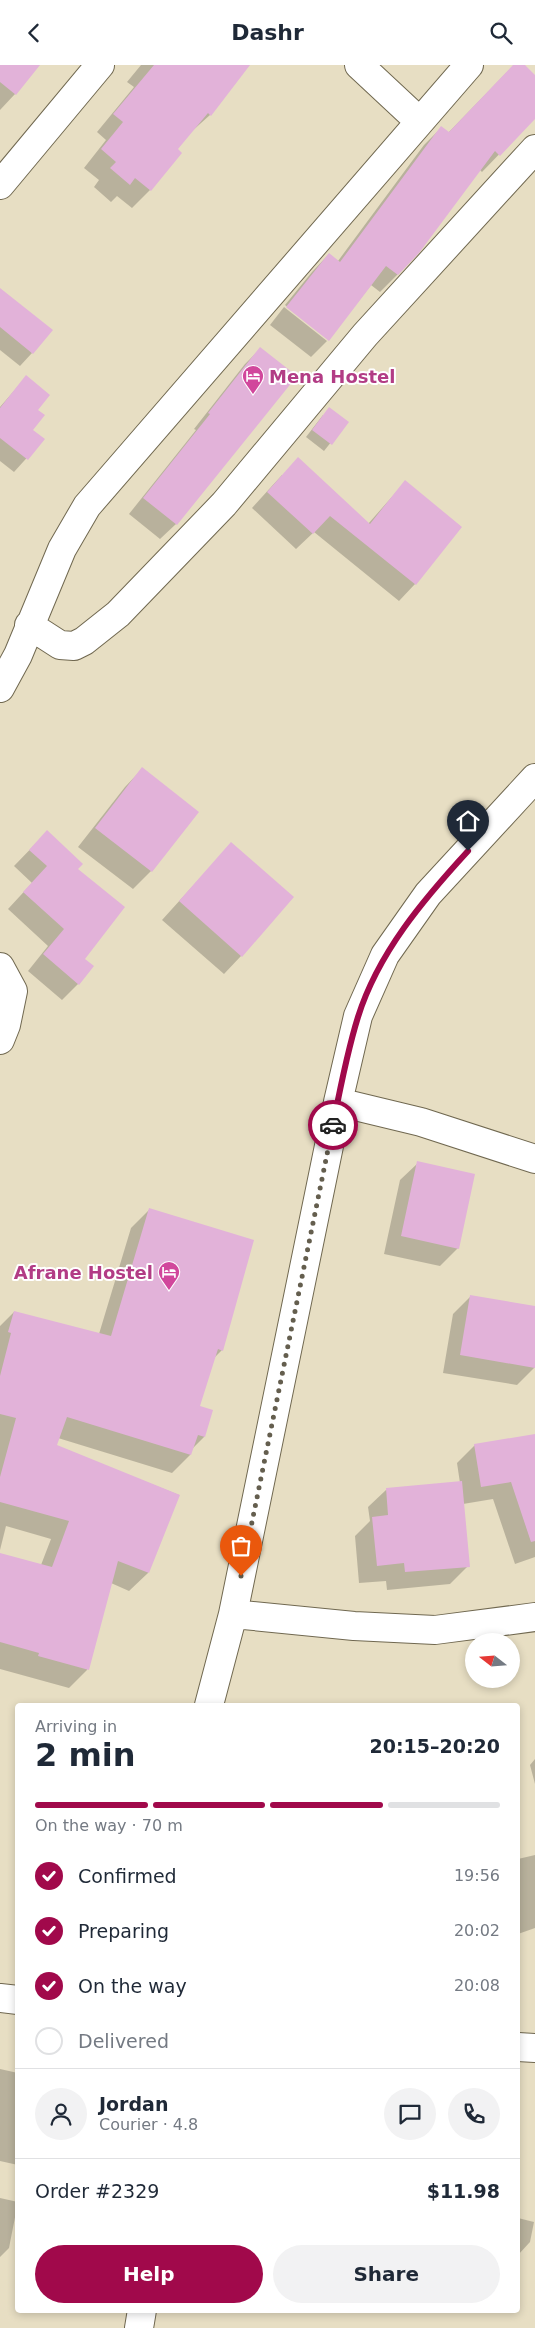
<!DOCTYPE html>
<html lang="en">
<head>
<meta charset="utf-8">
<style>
  :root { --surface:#fff; --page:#f2f2f3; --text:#1f2937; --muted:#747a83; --line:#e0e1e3; --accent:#a1094b }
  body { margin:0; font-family:"DejaVu Sans",sans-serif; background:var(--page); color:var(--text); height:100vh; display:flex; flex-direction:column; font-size:19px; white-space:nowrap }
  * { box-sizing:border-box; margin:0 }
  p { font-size:16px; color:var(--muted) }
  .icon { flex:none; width:28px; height:28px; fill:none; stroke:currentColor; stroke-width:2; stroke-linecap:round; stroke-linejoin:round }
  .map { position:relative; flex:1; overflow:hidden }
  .panel { position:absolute; left:15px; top:1638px; width:505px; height:610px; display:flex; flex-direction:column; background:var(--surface); border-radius:5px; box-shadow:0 2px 8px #0003 }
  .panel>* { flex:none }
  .needle { width:32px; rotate:287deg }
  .buttons { position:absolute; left:465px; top:1568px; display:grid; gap:10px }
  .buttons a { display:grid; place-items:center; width:55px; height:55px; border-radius:50%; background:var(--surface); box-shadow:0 2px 8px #0003; font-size:25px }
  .pin { position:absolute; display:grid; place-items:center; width:42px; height:42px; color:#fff; margin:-51px -21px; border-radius:50% 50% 50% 0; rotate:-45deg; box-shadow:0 0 5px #0007 }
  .pin .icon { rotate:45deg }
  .courier { position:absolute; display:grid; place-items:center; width:50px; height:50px; margin:-25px; border:4px solid #a1094b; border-radius:50%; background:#fff; color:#222; box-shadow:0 1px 6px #0007 }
  .summary em { font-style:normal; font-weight:600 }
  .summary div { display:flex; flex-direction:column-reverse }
  .summary { display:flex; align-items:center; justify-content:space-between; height:85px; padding:0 20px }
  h1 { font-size:32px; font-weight:600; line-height:38px }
  .bar { display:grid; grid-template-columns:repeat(4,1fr); gap:8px 5px; align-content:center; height:60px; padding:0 20px }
  .bar i { height:6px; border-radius:4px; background:var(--line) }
  .bar .active { background:var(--accent) }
  .bar p { grid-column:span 4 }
  .line { display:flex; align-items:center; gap:12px; padding:0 20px; border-top:1px solid var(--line) }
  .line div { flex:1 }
  .round { display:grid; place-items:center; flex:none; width:52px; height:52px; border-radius:26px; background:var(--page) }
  ol { padding:0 20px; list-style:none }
  li { display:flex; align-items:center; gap:15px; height:55px }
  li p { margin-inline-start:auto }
  li .icon { padding:5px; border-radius:50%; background:var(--accent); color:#fff; stroke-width:4 }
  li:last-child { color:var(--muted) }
  li i { width:28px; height:28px; border:2px solid var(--line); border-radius:50% }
  .button { display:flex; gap:10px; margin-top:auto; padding:10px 20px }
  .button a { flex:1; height:58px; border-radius:30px; background:var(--accent); color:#fff; font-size:20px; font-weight:600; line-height:58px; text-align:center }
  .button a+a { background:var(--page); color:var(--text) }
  header { display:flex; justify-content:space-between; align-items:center; height:65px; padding:0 20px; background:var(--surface); font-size:22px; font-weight:600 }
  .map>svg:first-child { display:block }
  .shadow { fill:#0003 }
  .building { fill:#e2b2d9 }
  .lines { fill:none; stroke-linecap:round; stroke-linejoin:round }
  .minor-casing { stroke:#706850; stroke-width:30 }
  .minor { stroke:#fff; stroke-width:28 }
  .done { stroke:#645e4e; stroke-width:5; stroke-dasharray:0 9 }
  .route { stroke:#a1094b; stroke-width:6 }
  .labels { text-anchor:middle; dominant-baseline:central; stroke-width:4; stroke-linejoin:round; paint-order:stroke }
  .hotel-label { font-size:18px; font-weight:bold; fill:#b23c85; stroke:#fff; text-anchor:start }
</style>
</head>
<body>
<header><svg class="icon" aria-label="back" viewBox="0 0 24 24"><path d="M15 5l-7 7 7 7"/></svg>Dashr<svg class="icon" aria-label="search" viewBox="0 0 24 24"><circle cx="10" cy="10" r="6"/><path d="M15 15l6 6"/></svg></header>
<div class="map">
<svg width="535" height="2263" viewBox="0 0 535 2263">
  <rect width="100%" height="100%" fill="#e7dec3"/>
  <!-- shadow -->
  <path class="shadow" d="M0 0H38L15 29 0 45Z
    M141 0H248L210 50 191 67 176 84 181 88 150 125 132 143 117 131 111 137 94 122 99 115 84 103 106 75 97 67 134 22 127 17Z
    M514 0H523L535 11V52L482 107 479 104 418 187 397 210 380 227 371 220 328 275V273L285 240 312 207 329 189 338 196 424 80 441 63 448 68Z
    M0 224 32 288 20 301 0 285Z
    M284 242 327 276 311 292 270 260Z
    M260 284 176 459 160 474 129 449 196 365 194 364 245 299Z
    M26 312 36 345 31 365 43 375 14 407 0 396V342Z
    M323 350 347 357 324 386 306 372Z
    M282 410 368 459 405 417 461 462 415 519 399 536 314 467 296 484 252 443Z
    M142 704 197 747 151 806 133 824 78 782 125 722Z
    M47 767 77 804 83 894 78 919 62 935 28 906 48 881 8 844 32 818 14 801Z
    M231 779 241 891 224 909 162 855Z
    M418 1098 458 1183 440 1201 384 1189 400 1115Z
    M149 1145 222 1285 213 1294 199 1342 212 1346 204 1372 192 1384 190 1390 172 1408 58 1373 55 1381 179 1430 148 1508 129 1526 111 1518 87 1605 69 1623 0 1604V1489L41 1500 51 1474 6 1461 0 1485V1261L14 1247 99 1269 131 1163Z
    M471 1231 535 1242V1302L517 1320 443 1308 453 1249Z
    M535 1370V1492L515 1499 493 1434 463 1439 468 1501 450 1519 387 1525 386 1516 359 1518 355 1471 370 1456 368 1442 386 1425 460 1418 457 1398 475 1380Z
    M535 1694V1719L530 1700Z
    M535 1790V1863L518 1869V1794Z
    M0 2004 18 2008V2100L0 2096Z
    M0 2133 18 2137 9 2183 0 2192Z
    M518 2153 534 2157 530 2177 518 2190Z"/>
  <!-- building -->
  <path class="building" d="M0 0H40L16 30 0 17Z
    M154 0H250L211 51 208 48 178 84 182 88 151 126 135 113 130 120 110 103 116 97 101 84 123 57 113 49Z
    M513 0H525L535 10V54L500 91 495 86 419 188 398 210 386 201 329 276 286 242 329 188 340 197 441 61 449 67Z
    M0 223 53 265 33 289 0 262Z
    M260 282 297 311 177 460 143 433 210 349 208 348Z
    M26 310 50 330 38 345 45 350 33 365 45 374 28 395 0 373V343Z
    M329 342 349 357 332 380 312 365Z
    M298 392 370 459 405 415 462 462 416 520 330 451 313 469 267 427Z
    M142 702 199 747 152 807 95 763Z
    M47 765 83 799 78 804 125 842 85 894 94 901 79 920 43 889 64 864 23 827 47 801 29 785Z
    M231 777 294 832 242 892 179 836Z
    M417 1096 475 1109 459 1184 401 1171Z
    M149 1143 254 1175 223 1286 218 1284 200 1341 213 1345 205 1372 198 1370 191 1390 67 1352 57 1380 180 1430 149 1508 118 1496 89 1605 38 1591 39 1588 0 1577V1488L52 1502 69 1456 0 1437V1412L16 1353 0 1349V1311L11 1268 8 1267 14 1246 111 1271Z
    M470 1230 535 1241V1303L460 1290Z
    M535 1369V1476L531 1477 511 1417 481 1422 474 1379Z
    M462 1416 470 1502 405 1507 404 1498 377 1501 372 1452 388 1450 386 1423Z"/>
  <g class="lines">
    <!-- minor casing -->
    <g class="minor-casing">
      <path id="minor" d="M359 0 419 56
        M0 120 100 0
        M29 560 60 580 74 581 84 576 118 549 224 439 365 270 535 84
        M0 623 18 590 62 484 87 441 469 0
        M0 902 13 926 6 960 0 975
        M338 1037 421 1057 535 1094
        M233 1549 354 1561 435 1565 535 1552
        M209 1640 233 1549 338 1037 358 951 385 890 428 829 535 713
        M0 1933 18 1935
        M518 1982 535 1983
        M139 2263 142 2245"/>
    </g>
    <!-- minor -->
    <use href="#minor" class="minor"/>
  </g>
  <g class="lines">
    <!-- done -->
    <path class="done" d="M241 1511 333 1060"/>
    <!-- route -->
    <path class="route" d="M333 1060C340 1024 347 987 358 952 378 888 423 835 468 786"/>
  </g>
  <!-- icons -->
  <defs>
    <g id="hotel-pin" transform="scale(1.125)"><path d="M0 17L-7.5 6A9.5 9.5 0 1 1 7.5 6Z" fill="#d1479c" stroke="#fff"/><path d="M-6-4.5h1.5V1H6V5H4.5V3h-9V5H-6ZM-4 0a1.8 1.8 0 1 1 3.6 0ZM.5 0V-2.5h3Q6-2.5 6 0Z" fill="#fff"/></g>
  </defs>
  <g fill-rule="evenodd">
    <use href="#hotel-pin" x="253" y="311"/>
    <use href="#hotel-pin" x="169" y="1207"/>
  </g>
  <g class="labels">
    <!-- hotel labels -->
    <g class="hotel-label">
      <text x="269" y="311">Mena Hostel</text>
      <text x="153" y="1207" text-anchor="end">Afrane Hostel</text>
    </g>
  </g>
</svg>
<div class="buttons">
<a><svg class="needle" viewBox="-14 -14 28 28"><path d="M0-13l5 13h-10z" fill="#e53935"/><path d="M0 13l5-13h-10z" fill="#747a83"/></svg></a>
</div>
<div class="pin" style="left:241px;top:1511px;background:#ea580c"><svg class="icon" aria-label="bag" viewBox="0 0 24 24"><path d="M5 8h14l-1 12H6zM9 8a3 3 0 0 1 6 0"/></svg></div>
<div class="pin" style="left:468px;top:786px;background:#1f2937"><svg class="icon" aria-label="home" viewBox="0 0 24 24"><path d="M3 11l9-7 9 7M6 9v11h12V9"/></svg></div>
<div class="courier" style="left:333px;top:1060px"><svg class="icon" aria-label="car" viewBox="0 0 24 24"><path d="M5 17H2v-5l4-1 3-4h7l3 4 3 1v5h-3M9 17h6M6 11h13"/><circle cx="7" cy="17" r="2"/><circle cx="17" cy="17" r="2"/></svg></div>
<section class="panel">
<div class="summary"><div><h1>2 min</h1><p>Arriving in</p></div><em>20:15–20:20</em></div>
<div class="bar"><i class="active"></i><i class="active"></i><i class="active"></i><i></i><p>On the way · 70 m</p></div>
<ol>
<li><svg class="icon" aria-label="check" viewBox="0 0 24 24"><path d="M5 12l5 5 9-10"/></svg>Confirmed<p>19:56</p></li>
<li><svg class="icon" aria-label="check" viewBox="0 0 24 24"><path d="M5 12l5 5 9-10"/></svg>Preparing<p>20:02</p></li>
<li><svg class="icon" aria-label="check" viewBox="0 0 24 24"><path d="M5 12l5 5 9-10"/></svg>On the way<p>20:08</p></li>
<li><i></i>Delivered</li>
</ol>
<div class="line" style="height:90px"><a class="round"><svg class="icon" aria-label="person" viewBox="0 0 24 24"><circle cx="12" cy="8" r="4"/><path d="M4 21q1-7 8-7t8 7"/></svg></a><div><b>Jordan</b><p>Courier · 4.8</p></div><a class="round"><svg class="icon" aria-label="chat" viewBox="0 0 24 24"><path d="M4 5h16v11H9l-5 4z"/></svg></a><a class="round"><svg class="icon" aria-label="phone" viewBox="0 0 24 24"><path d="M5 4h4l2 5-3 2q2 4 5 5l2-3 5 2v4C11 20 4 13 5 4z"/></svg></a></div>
<div class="line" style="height:65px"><div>Order #2329</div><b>$11.98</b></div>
<div class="button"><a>Help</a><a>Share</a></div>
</section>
</div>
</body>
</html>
